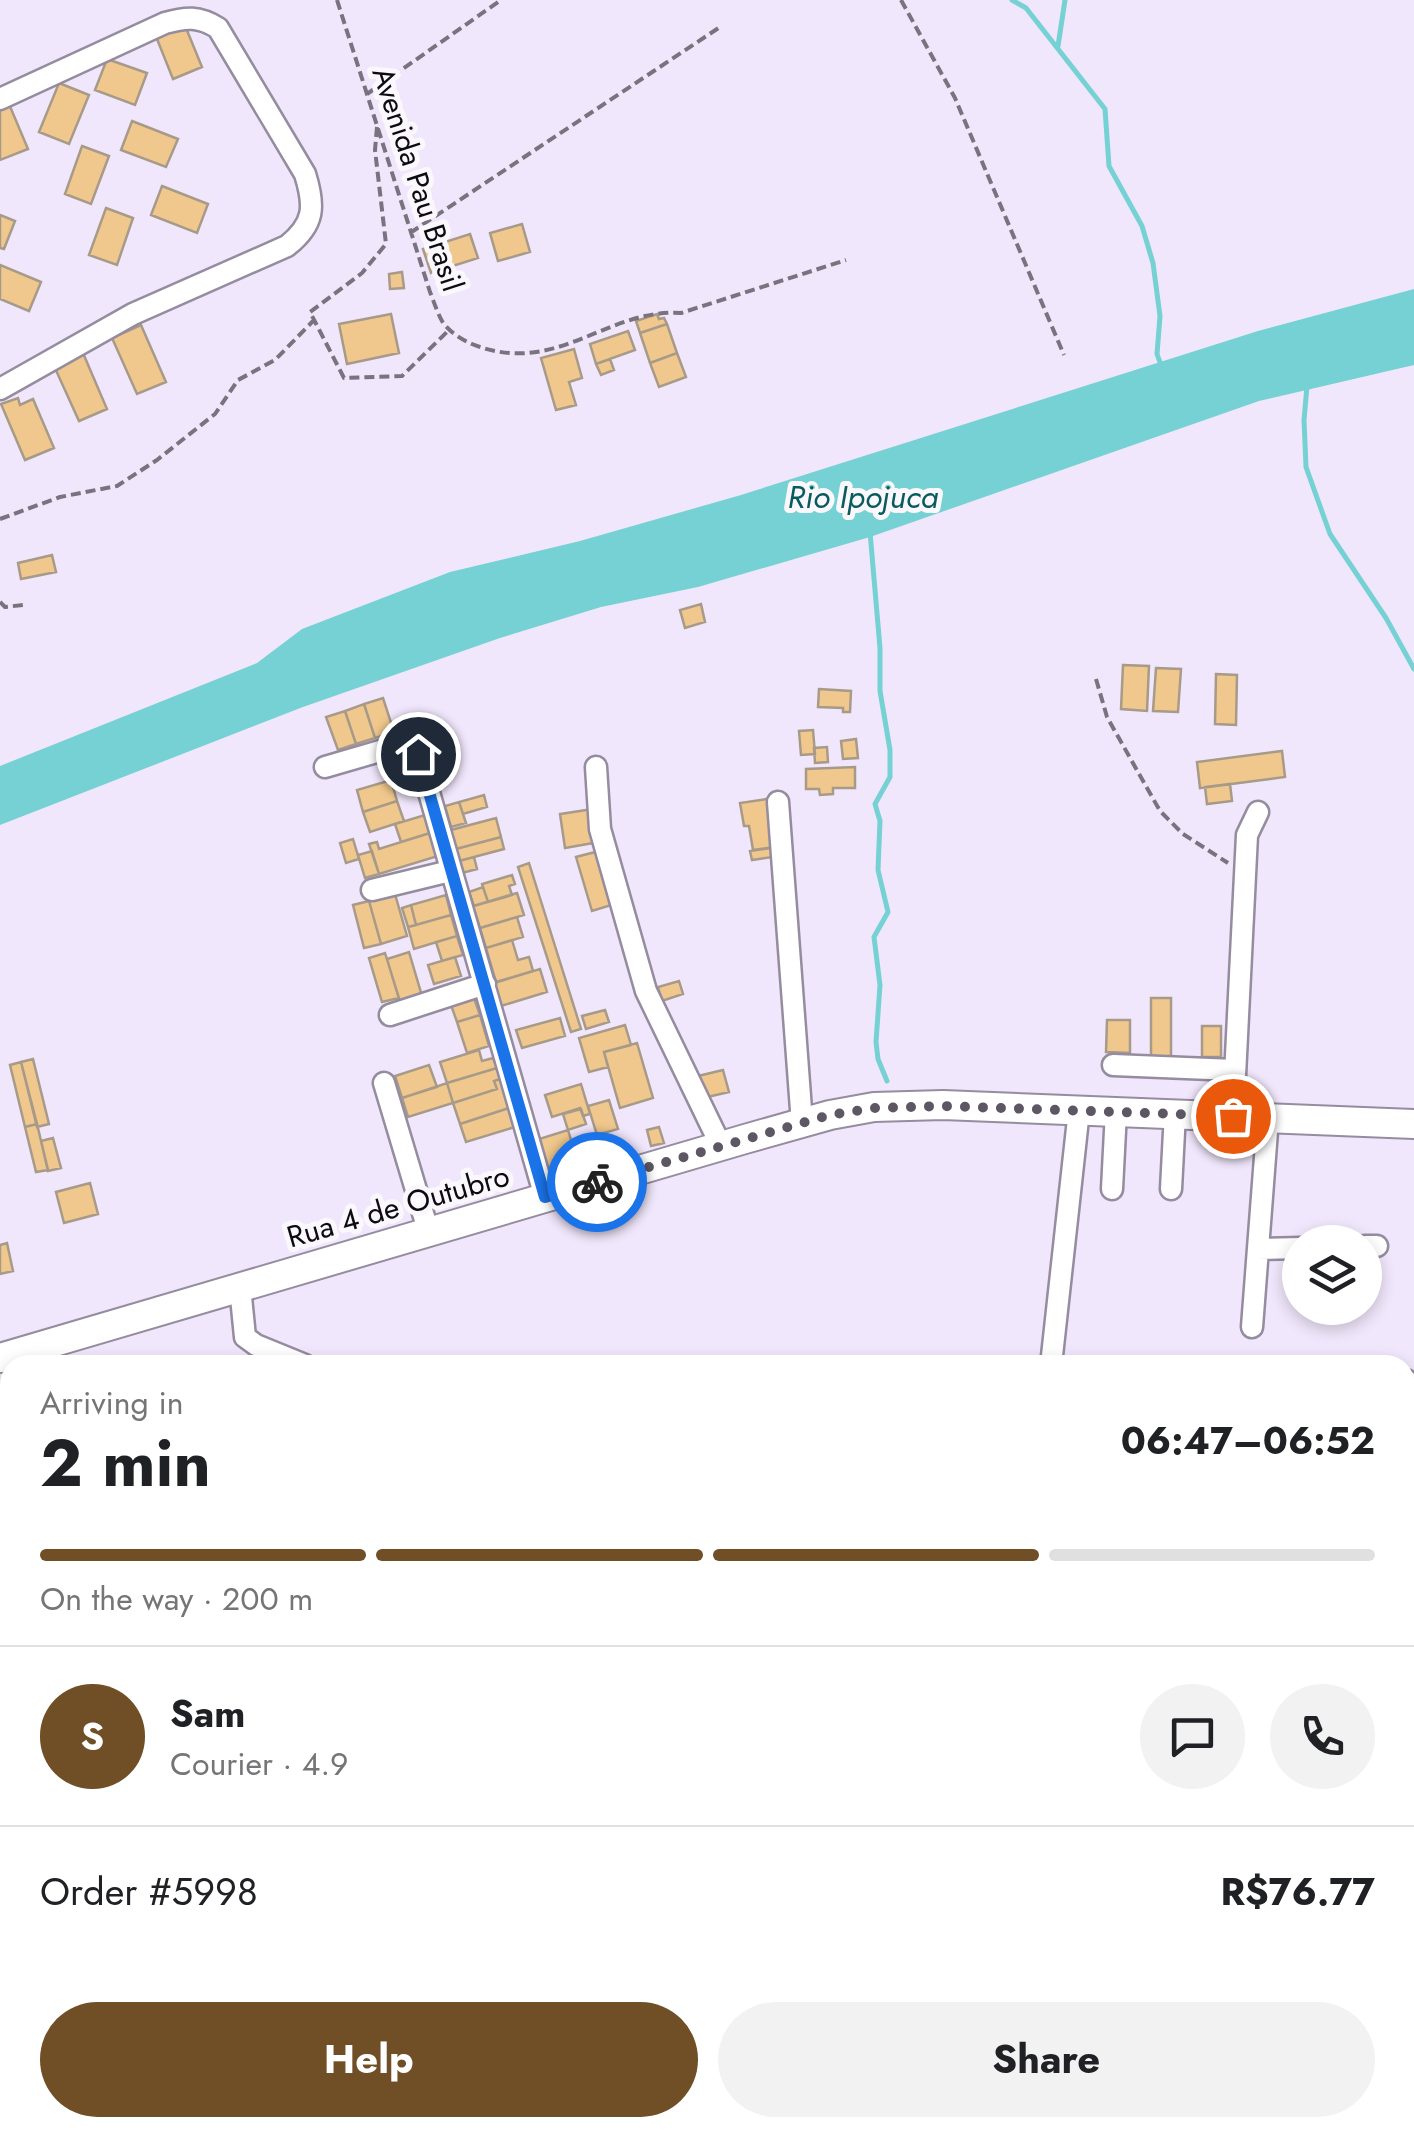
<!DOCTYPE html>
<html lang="en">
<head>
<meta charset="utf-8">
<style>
  :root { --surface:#fff; --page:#f2f2f2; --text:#202124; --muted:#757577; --line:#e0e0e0; --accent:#704e26 }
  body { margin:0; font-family:Jost,sans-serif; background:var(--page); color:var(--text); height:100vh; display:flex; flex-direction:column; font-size:38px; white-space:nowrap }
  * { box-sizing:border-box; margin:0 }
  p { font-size:32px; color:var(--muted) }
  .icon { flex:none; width:55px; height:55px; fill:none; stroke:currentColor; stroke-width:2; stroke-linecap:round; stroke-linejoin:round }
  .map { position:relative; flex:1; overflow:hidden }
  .details { position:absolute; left:0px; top:1355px; width:1415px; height:782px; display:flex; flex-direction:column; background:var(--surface); border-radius:30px 30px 0 0; box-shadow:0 5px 15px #0003 }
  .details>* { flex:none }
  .fabs { position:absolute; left:1282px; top:1225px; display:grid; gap:20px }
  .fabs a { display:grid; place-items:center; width:100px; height:100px; border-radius:50%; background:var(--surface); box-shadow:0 5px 15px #0003; font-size:50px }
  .pin { position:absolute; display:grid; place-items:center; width:85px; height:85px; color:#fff; margin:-42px; border:5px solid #fff; border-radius:50%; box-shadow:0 2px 10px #0007 }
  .courier { position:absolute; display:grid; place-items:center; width:100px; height:100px; margin:-50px; border:8px solid #1a73e8; border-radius:50%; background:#fff; color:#222; box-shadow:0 2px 12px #0007 }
  .summary em { font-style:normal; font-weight:700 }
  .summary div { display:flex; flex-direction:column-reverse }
  .summary { display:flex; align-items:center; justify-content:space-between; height:170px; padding:0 40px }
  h1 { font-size:65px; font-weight:700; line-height:75px }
  .bar { display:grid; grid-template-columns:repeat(4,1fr); gap:15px 10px; align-content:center; height:120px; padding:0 40px }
  .bar i { height:12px; border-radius:8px; background:var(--line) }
  .bar .on { background:var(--accent) }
  .bar p { grid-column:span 4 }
  .line { display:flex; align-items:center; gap:25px; padding:0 40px; border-top:2px solid var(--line) }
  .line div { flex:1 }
  .round { display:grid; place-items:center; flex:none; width:105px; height:105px; border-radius:52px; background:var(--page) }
  .cta { display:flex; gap:20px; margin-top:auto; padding:20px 40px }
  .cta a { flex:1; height:115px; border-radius:60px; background:var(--accent); color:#fff; font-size:40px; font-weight:700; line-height:115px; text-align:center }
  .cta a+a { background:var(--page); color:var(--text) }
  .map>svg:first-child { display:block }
  .water { fill:#75d1d3 }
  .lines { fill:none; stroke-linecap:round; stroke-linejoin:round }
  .stream { stroke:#75d1d3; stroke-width:5 }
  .building { fill:#f0c88d; stroke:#a79a89; stroke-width:2.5 }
  .minor-casing { stroke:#958c9f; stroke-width:25 }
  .major-casing { stroke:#958c9f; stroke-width:32 }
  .path { stroke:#79727f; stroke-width:4; stroke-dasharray:10 5; stroke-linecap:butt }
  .minor { stroke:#fff; stroke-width:20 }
  .major { stroke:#fff; stroke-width:28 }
  .done { stroke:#5d5763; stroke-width:10; stroke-dasharray:0 18 }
  .route { stroke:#1a73e8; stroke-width:12 }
  .labels { text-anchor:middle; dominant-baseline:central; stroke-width:10; stroke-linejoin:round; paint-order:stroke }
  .street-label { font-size:30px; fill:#0e0a11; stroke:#faf8fc }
  .water-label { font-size:32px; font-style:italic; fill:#095c5e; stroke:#faf8fc }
</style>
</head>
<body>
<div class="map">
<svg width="1414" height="2136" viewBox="0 0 1414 2136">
  <rect width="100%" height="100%" fill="#f1e7fc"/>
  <!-- water -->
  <path class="water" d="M1414 289V365L1259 401 870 537 698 587 601 607 500 638 303 707 0 825V766L257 663 302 629 450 572 580 541 741 495 1258 331Z"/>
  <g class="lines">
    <!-- stream -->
    <path class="stream" d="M1012 0 1026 8 1105 109 1109 166 1142 226 1153 263 1160 316 1157 354 1161 365
      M1058 46 1065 0
      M1307 386 1304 420 1306 467 1330 534 1386 618 1414 669
      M870 532 880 648V691L890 750V777L875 804 880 821 878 870 888 912 874 937 880 985 876 1042 878 1059 887 1081"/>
  </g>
  <!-- building -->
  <path class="building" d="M184 23 202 67 173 79 155 34Z
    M107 59 147 73 135 105 95 90Z
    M59 83 89 95 69 144 39 132Z
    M9 104 28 149 0 160V108Z
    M132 121 178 139 166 167 121 150Z
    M82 146 109 156 91 204 65 194Z
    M162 186 208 204 197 233 151 215Z
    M106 208 133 218 117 265 89 255Z
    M0 215 15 221 4 249 0 248Z
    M522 224 530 252 498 261 490 233Z
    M470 234 478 258 431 273 423 249Z
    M0 265 41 282 29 311 0 299Z
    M402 272 404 288 390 289 389 274Z
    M391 314 399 353 347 364 339 324Z
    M657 314 659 319 664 318 667 324 640 333 636 321Z
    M667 324 677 353 650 363 640 333Z
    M141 325 166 382 137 394 112 338Z
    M628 331 635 350 596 364 590 344Z
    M574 349 582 378 569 382 576 405 556 410 541 358Z
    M83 353 107 409 79 421 54 366Z
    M677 353 686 377 659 387 650 363Z
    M610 359 614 370 601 375 596 364Z
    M18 398 20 405 33 399 54 448 25 460 1 404Z
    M52 555 56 572 21 579 18 563Z
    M701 604 705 622 685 628 680 610Z
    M1123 665 1149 666 1147 711 1121 709Z
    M1156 668 1181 669 1178 712 1153 711Z
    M1216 674 1237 675 1236 725 1215 724Z
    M819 689 851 691 850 712H843V708L818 707Z
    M383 698 394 732 375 738 364 704Z
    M364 704 375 738 356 744 345 711Z
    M345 711 356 744 338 750 326 717Z
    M813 730 815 754 801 755 799 731Z
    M856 739 858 758 843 759 841 741Z
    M827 747 828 762 815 763 814 748Z
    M1282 751 1285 777 1200 788 1197 762Z
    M855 767V788H833V794L820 795 819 789H806V769Z
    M391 780 397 801 363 812 357 790Z
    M1230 784 1232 801 1207 804 1205 787Z
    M484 795 487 807 463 814 459 802Z
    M767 799 775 847 753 850 749 826H744L740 803Z
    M397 801 404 821 370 832 363 812Z
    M459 802 466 823 451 827 445 806Z
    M593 809 599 842 565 848 560 814Z
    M425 815 430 833 401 842 395 824Z
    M496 818 501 837 456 849 451 830Z
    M430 833 438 856 379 874 369 844 377 842 379 849Z
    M501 837 504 849 459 861 456 849Z
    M353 839 359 859 346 863 340 843Z
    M771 848 773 857 752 860 750 851Z
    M603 850 618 903 592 911 576 857Z
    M372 851 379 874 365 878 358 855Z
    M474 857 477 869 462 873 459 861Z
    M529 863 581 1029 571 1032 518 867Z
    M512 875 515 884 509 886 512 895 488 902 482 884Z
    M483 887 488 902 474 906 469 892Z
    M517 893 524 915 480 928 473 906Z
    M395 894 407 936 381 944 369 901Z
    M446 895 451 915 416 925 411 905Z
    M369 901 381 944 364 948 353 905Z
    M411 905 416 925 408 927 402 908Z
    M451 915 457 936 414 949 408 927Z
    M517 917 523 937 486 948 480 928Z
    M457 936 463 955 442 961 436 942Z
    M512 940 518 960 529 957 533 971 496 982 486 948Z
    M409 952 422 996 400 1002 387 959Z
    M385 953 399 998 382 1002 369 958Z
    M455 957 461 976 434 984 428 965Z
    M540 969 547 992 501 1006 494 983Z
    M679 981 683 994 662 1001 658 987Z
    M474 998 480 1015 457 1022 451 1005Z
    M1151 998H1171V1057H1151Z
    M605 1010 609 1022 586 1029 582 1016Z
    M480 1015 489 1046 467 1053 457 1022Z
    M560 1018 565 1036 522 1048 516 1030Z
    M1107 1020H1130V1053L1106 1052Z
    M625 1025 631 1045 604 1052 608 1067 589 1072 579 1038Z
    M1202 1026H1221V1057H1202Z
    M637 1043 653 1098 620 1108 604 1052Z
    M479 1050 482 1061 493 1058 497 1068 447 1083 440 1062Z
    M33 1059 49 1124 37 1127 21 1062Z
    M21 1062 37 1124 25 1127 10 1065Z
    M429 1065 437 1087 402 1098 395 1076Z
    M497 1068 500 1079 494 1081 497 1089 453 1103 447 1083Z
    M723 1070 729 1092 703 1098 698 1076Z
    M500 1079 509 1108 460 1124 453 1103 497 1089 494 1081Z
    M447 1083 453 1103 408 1117 402 1098Z
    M581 1084 590 1114 583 1116 580 1108 552 1117 545 1095Z
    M609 1100 618 1129 597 1135 588 1106Z
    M509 1108 515 1127 466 1142 460 1124Z
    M581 1109 586 1124 568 1130 563 1114Z
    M37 1124 48 1170 36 1172 25 1127Z
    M659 1127 664 1143 651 1146 647 1130Z
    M568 1130 579 1166 550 1175 539 1139Z
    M53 1138 61 1168 48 1171 41 1141Z
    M90 1183 98 1214 64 1223 56 1192Z
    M7 1243 13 1271 0 1274V1245Z"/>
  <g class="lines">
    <!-- minor casing -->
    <g class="minor-casing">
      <path id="minor" d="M0 99 165 23C186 17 199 16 218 28L305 174C315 206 315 224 287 246L133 314 0 389
        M325 767 397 746 409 748 418 754 545 1197
        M596 767 600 829 646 991 721 1146
        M778 802 802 1123
        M372 890 450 871
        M390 1015 485 984
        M1113 1065 1234 1070
        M384 1083 428 1230
        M1233 1116 1247 835 1258 812
        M1112 1189 1116 1111
        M1171 1189 1175 1113
        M1365 1246H1377
        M1258 1249 1300 1248
        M240 1287 245 1337 256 1345 305 1365
        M1252 1327 1268 1118
        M1051 1365 1079 1110
        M1406 1380 1414 1407
        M0 1530 10 1529
        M1405 1783 1414 1780
        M1405 2037 1414 2067
        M426 2128 429 2136
        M1232 2128 1234 2136
        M1407 2136 1414 2134"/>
    </g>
    <!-- major casing -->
    <g class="major-casing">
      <path id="major" d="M0 1358 745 1139 830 1115 874 1107 943 1105 1414 1124"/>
    </g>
    <!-- path -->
    <path class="path" d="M337 0 430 292C434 302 437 312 442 321 448 331 462 340 472 344 556 378 606 308 681 313L846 260
      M901 0 955 98 1064 355
      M367 94 501 0
      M377 127 375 150 386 244 362 273 310 312 344 378 402 376 450 329
      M410 233 720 27
      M0 519 60 497 117 486 157 460 215 414 238 380 275 360 314 320
      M0 602 5 607 23 605
      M1096 679 1107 717 1160 811 1183 834 1228 863"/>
    <!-- minor -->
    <use href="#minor" class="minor"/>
    <!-- major -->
    <use href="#major" class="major"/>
  </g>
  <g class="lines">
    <!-- done -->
    <path class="done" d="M597 1182 830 1115 874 1108 943 1106 1233 1116"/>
    <!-- route -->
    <path class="route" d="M418 754 545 1197 597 1182"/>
  </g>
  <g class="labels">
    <!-- street labels -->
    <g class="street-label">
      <text transform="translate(418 179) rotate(72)">Avenida Pau Brasil</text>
      <text transform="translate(398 1206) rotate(-16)">Rua 4 de Outubro</text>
    </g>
    <!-- water labels -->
    <g class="water-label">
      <text x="863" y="497">Rio Ipojuca</text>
    </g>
  </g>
</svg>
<div class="fabs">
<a><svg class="icon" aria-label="layers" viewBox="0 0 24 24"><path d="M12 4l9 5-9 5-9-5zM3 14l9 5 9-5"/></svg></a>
</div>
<div class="pin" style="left:1233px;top:1116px;background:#ea580c"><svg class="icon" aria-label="bag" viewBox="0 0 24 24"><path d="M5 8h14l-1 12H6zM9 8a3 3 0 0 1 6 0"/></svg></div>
<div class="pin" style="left:418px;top:754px;background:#1f2937"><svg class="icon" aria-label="home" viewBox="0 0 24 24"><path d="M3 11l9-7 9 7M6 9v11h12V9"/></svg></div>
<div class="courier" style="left:597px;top:1182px"><svg class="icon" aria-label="bike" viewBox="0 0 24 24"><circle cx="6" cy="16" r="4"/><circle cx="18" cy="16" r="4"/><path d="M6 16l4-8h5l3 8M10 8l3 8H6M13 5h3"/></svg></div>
<section class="details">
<div class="summary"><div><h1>2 min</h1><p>Arriving in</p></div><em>06:47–06:52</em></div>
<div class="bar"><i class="on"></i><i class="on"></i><i class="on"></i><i></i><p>On the way · 200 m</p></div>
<div class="line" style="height:180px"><b class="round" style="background:var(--accent);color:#fff">S</b><div><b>Sam</b><p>Courier · 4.9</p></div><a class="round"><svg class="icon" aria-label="chat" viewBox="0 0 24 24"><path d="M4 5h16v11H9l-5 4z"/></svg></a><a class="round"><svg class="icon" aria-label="phone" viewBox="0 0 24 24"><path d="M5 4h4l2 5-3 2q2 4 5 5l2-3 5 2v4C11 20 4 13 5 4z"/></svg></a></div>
<div class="line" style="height:130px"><div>Order #5998</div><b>R$76.77</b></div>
<div class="cta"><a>Help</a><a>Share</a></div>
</section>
</div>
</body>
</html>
